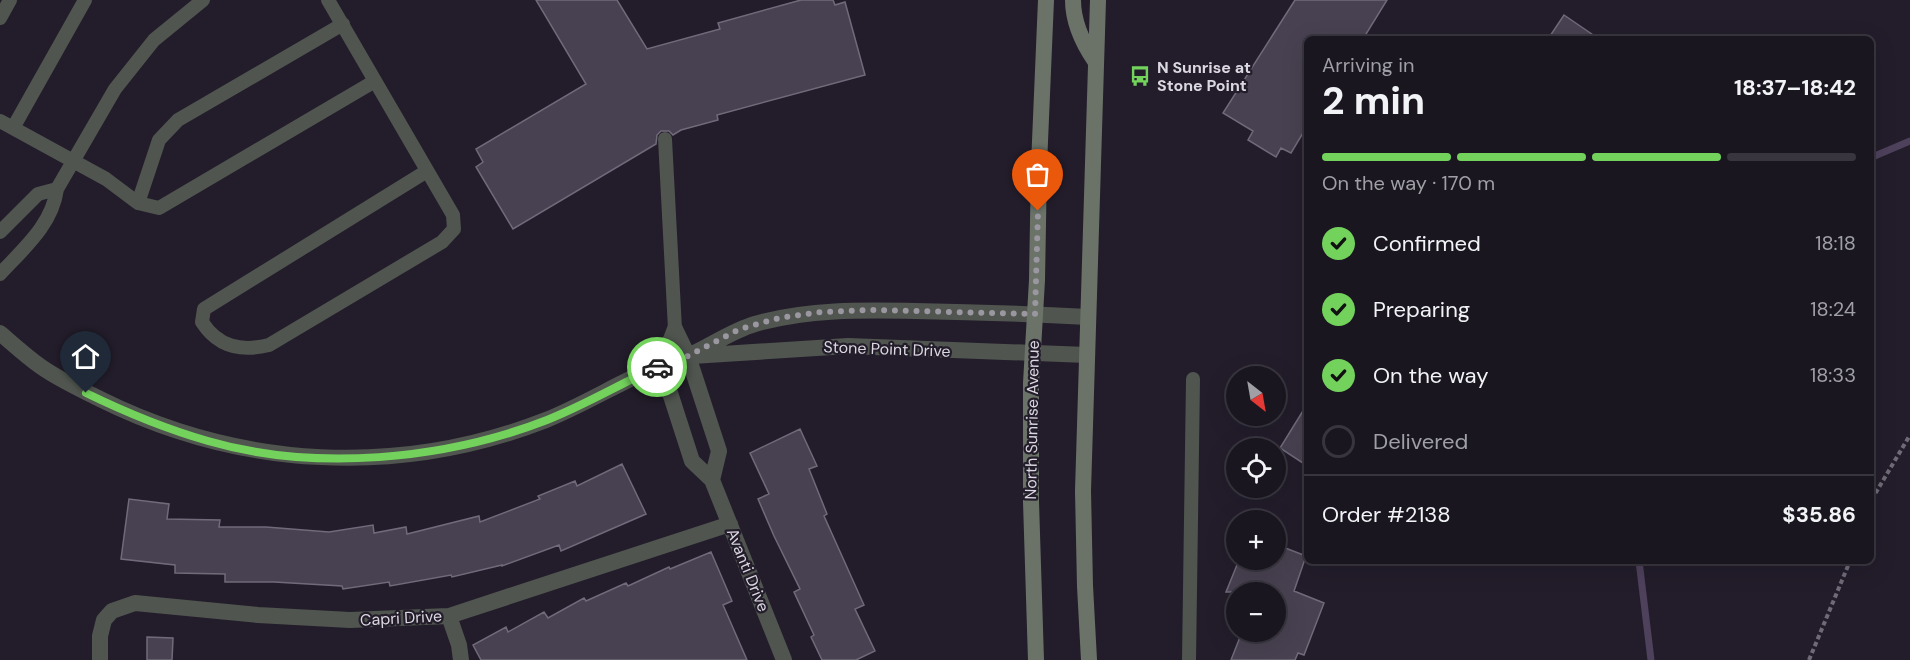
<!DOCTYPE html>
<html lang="en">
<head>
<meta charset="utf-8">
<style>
  :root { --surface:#1a1620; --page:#27232d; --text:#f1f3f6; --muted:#9f9fa5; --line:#38353e; --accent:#73d25c }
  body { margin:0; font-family:"DM Sans",sans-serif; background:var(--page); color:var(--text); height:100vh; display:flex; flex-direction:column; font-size:22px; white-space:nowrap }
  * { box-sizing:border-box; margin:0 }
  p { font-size:20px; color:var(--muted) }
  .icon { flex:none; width:33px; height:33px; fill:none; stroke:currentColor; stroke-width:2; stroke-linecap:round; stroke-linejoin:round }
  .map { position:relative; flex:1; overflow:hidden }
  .details { position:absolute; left:1304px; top:36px; width:570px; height:528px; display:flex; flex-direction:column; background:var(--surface); border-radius:9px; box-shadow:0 6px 24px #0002,0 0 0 2px var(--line) }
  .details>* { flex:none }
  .needle { width:39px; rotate:149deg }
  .buttons { position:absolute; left:1226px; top:366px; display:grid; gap:12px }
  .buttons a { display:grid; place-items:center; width:60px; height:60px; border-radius:50%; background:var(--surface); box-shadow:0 6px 24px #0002,0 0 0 2px var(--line); font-size:30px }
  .pin { position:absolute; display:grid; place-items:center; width:51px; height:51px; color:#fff; margin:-62px -26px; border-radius:50% 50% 50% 0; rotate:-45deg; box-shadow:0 0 6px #0007 }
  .pin .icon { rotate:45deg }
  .courier { position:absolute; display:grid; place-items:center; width:60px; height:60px; margin:-30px; border:4px solid #73d25c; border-radius:50%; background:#fff; color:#222; box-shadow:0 2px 8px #0007 }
  .summary em { font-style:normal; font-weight:700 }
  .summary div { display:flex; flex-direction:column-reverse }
  .summary { display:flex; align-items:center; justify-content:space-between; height:102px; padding:0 18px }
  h1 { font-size:39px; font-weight:700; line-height:45px }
  .bar { display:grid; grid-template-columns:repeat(4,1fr); gap:9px 6px; align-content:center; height:72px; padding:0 18px }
  .bar i { height:8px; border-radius:4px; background:var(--line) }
  .bar .active { background:var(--accent) }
  .bar p { grid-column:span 4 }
  .line { display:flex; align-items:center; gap:15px; padding:0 18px; border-top:2px solid var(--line) }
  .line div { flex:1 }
  ol { padding:0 18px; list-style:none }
  li { display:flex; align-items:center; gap:18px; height:66px }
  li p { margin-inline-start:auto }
  li .icon { padding:6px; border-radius:50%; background:var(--accent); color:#111; stroke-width:4 }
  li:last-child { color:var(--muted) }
  li i { width:33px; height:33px; border:3px solid var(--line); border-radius:50% }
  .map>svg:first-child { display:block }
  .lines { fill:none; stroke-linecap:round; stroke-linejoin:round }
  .stream { stroke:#4e415c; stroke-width:7 }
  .building { fill:#484151; stroke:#716a7b; stroke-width:1.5 }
  .path { stroke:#6f6a76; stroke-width:4; stroke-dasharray:4.5 3; stroke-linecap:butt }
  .service { stroke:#50554f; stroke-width:14 }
  .minor { stroke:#50554f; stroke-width:16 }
  .tertiary { stroke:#50554f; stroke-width:16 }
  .secondary { stroke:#6b7369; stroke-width:16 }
  .done { stroke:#9b97a1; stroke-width:6; stroke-dasharray:0 10.8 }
  .route { stroke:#73d25c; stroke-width:8 }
  .labels { text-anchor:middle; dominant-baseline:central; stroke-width:4.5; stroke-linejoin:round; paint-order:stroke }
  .poi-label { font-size:16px; font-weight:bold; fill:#dbd8e1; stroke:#231d2b; text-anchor:start }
  .street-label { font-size:16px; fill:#dbd8e1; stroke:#231d2b }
</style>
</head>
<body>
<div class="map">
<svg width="1910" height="660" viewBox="0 0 1910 660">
  <rect width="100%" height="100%" fill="#231d2b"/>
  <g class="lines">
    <!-- stream -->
    <path class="stream" d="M1870 158 1910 141
      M1639 561 1651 660"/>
  </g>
  <!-- building -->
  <path class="building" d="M536 0H617L647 49 720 29 718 23 801 0H833L835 5 845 2 865 75 717 115 718 120 681 130 673 135 669 131H661L657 135 656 144 513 229 476 167 483 162 476 149 586 84Z
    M1295 0H1387L1363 39H1306V128L1291 153 1281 148 1276 157 1248 140 1253 131 1223 113Z
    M1564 15 1599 39H1548Z
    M1306 406V465L1280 448Z
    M800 429 817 466 809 469 827 514 824 516 864 605 855 609 875 651 856 660H822L811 637 814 635 794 592 800 589 774 536 758 499 769 494 750 453Z
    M622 464 646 514 561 551 559 545 502 566V565L452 577 451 575 390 586 389 582 343 589 342 586 274 582H225V574L175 573V565L121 559 129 499 169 504 167 519 220 520 219 527H266L329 532 373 525 374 533 406 527 407 534 479 516 480 522 540 499 538 496 575 481 577 486Z
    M1275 544 1306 556 1294 591 1324 603 1304 655 1298 653 1295 660H1231L1242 632H1275V592H1226L1239 560H1275Z
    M711 552 732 601 723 605 747 660H481L473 645 506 627 508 632 544 612 548 618 584 598 586 601 626 583 628 586 669 567 670 569Z
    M147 637 173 638 172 660H147Z"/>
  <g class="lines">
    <!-- path -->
    <path class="path" d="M1870 507 1875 494 1910 435
      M1809 660 1850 561"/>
    <!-- service -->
    <path class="service" d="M328 0 453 215 454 229 442 242 269 345C241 352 218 347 202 322L204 309 427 171
      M0 18 10 0
      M0 121 106 179 138 203 159 208 375 81
      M13 128 85 0
      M665 139 675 329
      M57 189 115 89 154 40 203 0
      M138 203 159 140 178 120 343 24
      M0 232 38 194 57 189C52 225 24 248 0 274
      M1189 660 1193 379"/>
    <!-- minor -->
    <path class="minor" d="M675 329 661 365 692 461 712 480 784 660
      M675 329 688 356 719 451 712 480
      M449 616 459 645 461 660
      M100 660V636L104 620 112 611 135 603 258 615 350 620 449 616 730 524"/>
    <!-- tertiary -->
    <path class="tertiary" d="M0 333C13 344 26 356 40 366 58 379 80 389 100 399 241 469 400 477 546 420 586 404 621 381 661 365 669 361 679 360 688 356 711 346 731 331 755 324 807 309 862 310 915 311 973 312 1030 314 1088 317
      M692 356 848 346 1087 355"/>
    <!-- secondary -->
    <path class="secondary" d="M1073 0C1073 23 1082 42 1095 61
      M1036 660 1031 502V383L1037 280 1039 165 1046 0
      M1089 660 1085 586 1083 491 1098 0"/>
  </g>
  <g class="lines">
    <!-- done -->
    <path class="done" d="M657 367 688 356 740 329 779 318 821 312 872 310 1035 314 1038 211"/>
    <!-- route -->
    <path class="route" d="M86 393C125 412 166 429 208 441 315 472 444 460 547 420 585 405 620 384 657 367"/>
  </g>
  <!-- icons -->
  <defs>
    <g id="bus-bare" transform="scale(1.62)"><path d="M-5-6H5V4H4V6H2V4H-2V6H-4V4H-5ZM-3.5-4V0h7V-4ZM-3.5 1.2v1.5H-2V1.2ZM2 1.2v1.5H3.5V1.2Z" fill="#73d25c" stroke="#231d2b" stroke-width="2.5" paint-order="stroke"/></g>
  </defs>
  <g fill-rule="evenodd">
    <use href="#bus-bare" x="1140" y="76"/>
  </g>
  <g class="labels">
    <!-- poi labels -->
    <g class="poi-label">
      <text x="1157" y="67">N Sunrise at<tspan x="1157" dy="18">Stone Point</tspan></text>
    </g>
    <!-- street labels -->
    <g class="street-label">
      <text transform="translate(887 349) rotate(2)">Stone Point Drive</text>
      <text transform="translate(1032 420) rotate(-89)">North Sunrise Avenue</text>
      <text transform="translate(748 570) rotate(68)">Avanti Drive</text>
      <text transform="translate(401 618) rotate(-3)">Capri Drive</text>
    </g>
  </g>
</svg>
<div class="buttons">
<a><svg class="needle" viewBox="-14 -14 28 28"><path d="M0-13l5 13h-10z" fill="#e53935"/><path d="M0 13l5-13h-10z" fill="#9f9fa5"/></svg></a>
<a><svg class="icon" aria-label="locate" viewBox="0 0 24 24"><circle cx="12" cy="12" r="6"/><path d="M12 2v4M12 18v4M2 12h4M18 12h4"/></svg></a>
<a>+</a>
<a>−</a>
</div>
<div class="pin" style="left:1038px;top:211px;background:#ea580c"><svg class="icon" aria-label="bag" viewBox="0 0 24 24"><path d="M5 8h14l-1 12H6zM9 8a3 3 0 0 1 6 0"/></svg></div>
<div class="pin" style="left:86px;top:393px;background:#1f2937"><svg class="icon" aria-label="home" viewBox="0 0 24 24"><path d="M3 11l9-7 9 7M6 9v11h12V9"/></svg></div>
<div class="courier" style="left:657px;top:367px"><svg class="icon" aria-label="car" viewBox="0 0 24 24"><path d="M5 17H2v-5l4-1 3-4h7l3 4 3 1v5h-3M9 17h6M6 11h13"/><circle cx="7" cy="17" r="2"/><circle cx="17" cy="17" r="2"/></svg></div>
<section class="details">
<div class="summary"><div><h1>2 min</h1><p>Arriving in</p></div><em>18:37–18:42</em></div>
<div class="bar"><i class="active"></i><i class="active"></i><i class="active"></i><i></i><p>On the way · 170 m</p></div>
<ol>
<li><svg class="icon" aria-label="check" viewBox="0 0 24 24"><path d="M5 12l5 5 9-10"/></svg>Confirmed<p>18:18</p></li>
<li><svg class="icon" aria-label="check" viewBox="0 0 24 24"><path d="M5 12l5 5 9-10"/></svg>Preparing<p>18:24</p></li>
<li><svg class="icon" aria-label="check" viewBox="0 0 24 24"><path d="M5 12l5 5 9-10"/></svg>On the way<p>18:33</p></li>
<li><i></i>Delivered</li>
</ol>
<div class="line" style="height:78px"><div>Order #2138</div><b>$35.86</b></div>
</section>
</div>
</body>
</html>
